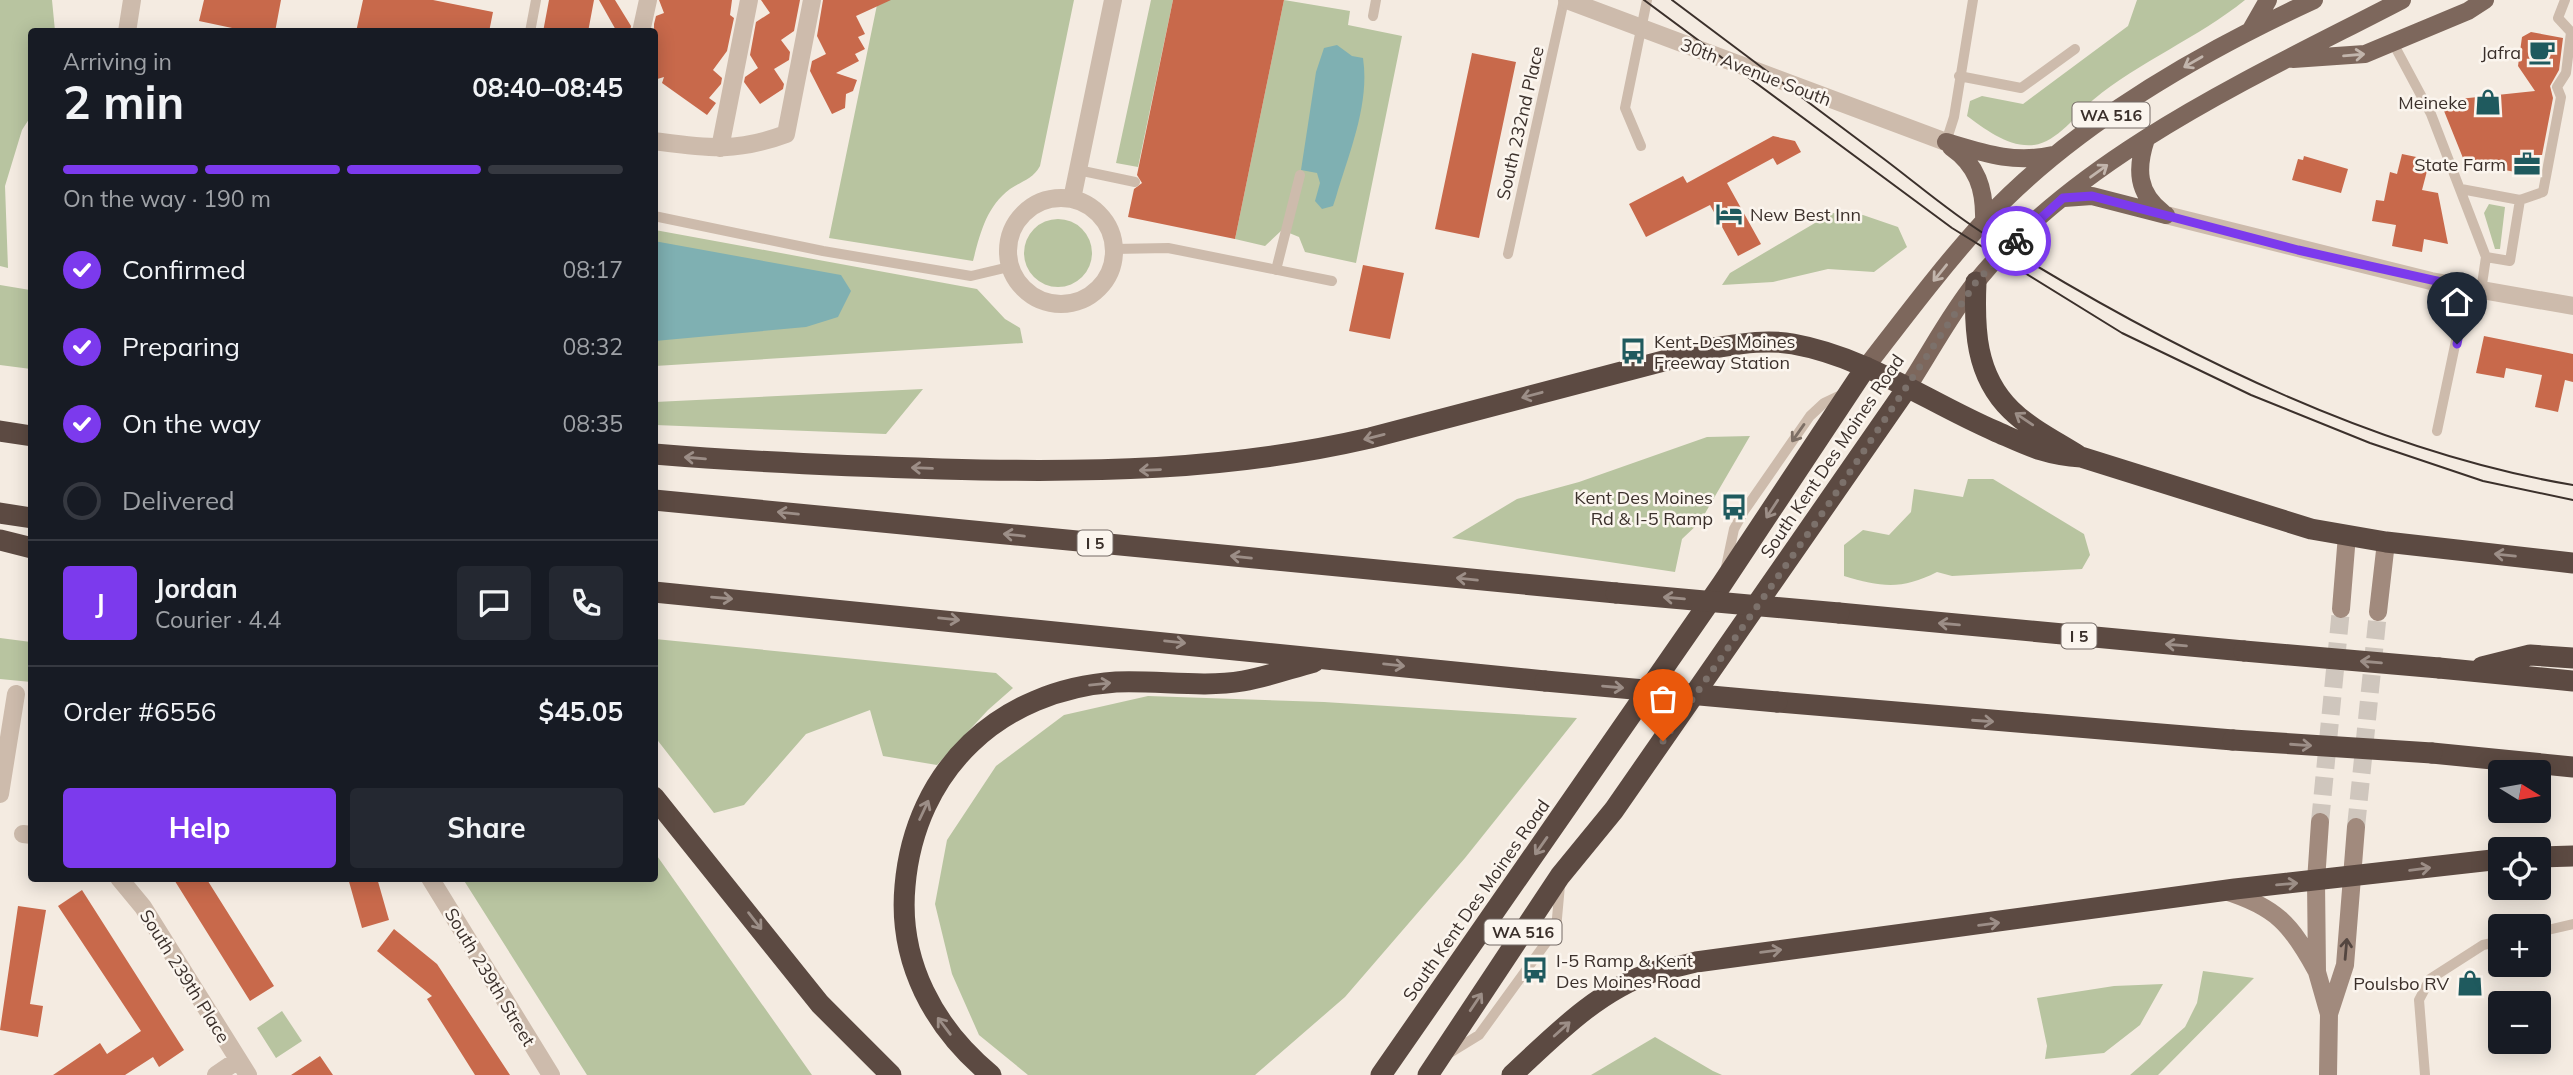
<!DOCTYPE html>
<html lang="en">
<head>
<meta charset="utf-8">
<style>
  :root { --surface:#171b24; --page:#242831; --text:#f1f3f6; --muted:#9ea1a6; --line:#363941; --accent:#7c3aed }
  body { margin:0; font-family:Mulish,sans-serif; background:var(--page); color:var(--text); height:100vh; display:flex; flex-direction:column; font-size:26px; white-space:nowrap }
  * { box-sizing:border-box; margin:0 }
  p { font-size:23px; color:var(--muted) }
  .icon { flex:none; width:38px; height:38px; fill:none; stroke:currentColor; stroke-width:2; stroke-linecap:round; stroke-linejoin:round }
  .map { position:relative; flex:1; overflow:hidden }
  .side { position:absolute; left:28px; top:28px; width:630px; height:854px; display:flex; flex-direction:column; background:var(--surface); border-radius:7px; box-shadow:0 4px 18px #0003 }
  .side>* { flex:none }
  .needle { width:46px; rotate:101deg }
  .fabs { position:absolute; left:2488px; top:760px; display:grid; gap:14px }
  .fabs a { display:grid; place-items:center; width:63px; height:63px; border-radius:7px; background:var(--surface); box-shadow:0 4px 18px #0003; font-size:35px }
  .pin { position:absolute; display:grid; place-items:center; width:60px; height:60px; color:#fff; margin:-72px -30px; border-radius:50% 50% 50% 0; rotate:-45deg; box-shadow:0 0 7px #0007 }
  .pin .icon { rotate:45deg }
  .courier { position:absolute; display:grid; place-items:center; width:70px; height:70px; margin:-35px; border:5px solid #7c3aed; border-radius:50%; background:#fff; color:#222; box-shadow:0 2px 9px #0007 }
  .headline em { font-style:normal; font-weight:700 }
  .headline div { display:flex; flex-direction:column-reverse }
  .headline { display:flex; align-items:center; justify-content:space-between; height:119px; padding:0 35px }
  h1 { font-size:46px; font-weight:700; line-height:52px }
  .bar { display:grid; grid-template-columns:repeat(4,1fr); gap:10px 7px; align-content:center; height:84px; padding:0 35px }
  .bar i { height:9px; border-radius:5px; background:var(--line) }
  .bar .active { background:var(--accent) }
  .bar p { grid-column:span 4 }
  .line { display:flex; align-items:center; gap:18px; padding:0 35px; border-top:2px solid var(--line) }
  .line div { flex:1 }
  .round { display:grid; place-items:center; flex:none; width:74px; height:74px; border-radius:7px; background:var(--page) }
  ol { padding:0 35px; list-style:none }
  li { display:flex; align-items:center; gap:21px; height:77px }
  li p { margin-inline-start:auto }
  li .icon { padding:7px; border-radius:50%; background:var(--accent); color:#fff; stroke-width:4 }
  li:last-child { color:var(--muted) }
  li i { width:38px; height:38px; border:4px solid var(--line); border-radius:50% }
  .action { display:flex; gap:14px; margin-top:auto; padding:14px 35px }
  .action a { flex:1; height:80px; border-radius:7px; background:var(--accent); color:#fff; font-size:28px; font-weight:700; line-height:80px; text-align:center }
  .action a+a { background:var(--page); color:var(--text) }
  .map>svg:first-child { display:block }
  .green { fill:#b8c4a0 }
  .water { fill:#7fb0b2 }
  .building { fill:#c8694b }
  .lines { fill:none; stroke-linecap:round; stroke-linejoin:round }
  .secondary-tunnel { stroke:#cfc6bd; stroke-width:18; stroke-dasharray:18 9; stroke-linecap:butt }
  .lane { stroke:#cdbbac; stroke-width:10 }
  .street { stroke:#cdbbac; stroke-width:18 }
  .secondary { stroke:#a18a7d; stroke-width:18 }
  .primary { stroke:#7d675c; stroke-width:18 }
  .highway { stroke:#5c4a42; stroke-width:21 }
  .tram { stroke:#3b302b; stroke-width:2 }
  .highway-bridge { stroke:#5c4a42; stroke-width:21 }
  .oneway { stroke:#c2b5ac }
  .oneway2 { stroke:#9c8e87 }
  .oneway3 { stroke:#7d6f65 }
  .oneway4 { stroke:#544640 }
  .done { stroke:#7c716b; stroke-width:7; stroke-dasharray:0 12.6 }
  .route { stroke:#7c3aed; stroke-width:9 }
  .labels { text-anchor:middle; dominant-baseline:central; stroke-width:5; stroke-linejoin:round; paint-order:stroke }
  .shield { fill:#fbf5ee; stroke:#756b66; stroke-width:2 }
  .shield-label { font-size:16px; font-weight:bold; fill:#3b302b }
  .poi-label { font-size:18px; fill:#3b302b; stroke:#fbf5ee; text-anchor:end }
  .street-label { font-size:18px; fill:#3b302b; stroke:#fbf5ee }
</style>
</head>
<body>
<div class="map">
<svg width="2573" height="1075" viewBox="0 0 2573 1075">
  <rect width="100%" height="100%" fill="#f4ebe1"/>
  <!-- green -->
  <path class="green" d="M0 0H52L55 31 32 32 31 116 22 130 5 186 8 268 0 266Z
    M878 0H1074L1040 166C1033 179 1022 181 1010 189 986 207 980 234 973 261L829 238Z
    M1151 0H1173L1138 167 1116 163Z
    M1284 0 1350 11 1348 25 1402 36 1356 263 1305 252 1299 237 1282 230 1265 246 1235 239Z
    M2137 0H2245C2198 38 2140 61 2093 100 2077 114 2057 142 2034 145 2009 148 1985 129 1967 116L1970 101 1982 96 2023 104 2128 26Z
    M2489 204 2505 207 2500 249H2495L2484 213Z
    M1832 213 1863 215 1898 227 1907 247 1874 272 1828 269 1773 282 1722 285 1730 273Z
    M1024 253a34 34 0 1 1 68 0a34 34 0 1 1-68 0Z
    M655 230 977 289 1005 319 1020 328 1023 343 655 366Z
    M0 285 30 290 31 369 0 365Z
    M923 389 886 434 655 425V402Z
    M1750 436 1700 522 1682 539 1675 572 1452 538 1517 499 1579 482 1707 437Z
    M1968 479H1993L2084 534 2090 555 2082 569 1952 576 1937 572C1902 590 1881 587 1844 576V545L1863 530 1889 535 1911 512 1914 489 1963 497Z
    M0 638 31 642V682L0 679Z
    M655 639 996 673 1013 688 988 710 937 765 883 756 870 710 806 734 744 805 714 813 655 737Z
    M1148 696 1324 702 1577 718 1465 858 1345 997 1255 1075H1028L979 1035 952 974 935 904 947 840 996 766 1064 715Z
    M655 853 812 1075H587L463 879 654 878Z
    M2203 971 2254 978 2158 1075H2130L2185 1027 2197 1003Z
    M2163 984 2140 1025 2104 1053 2045 1059 2047 1046 2037 998 2114 986Z
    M282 1011 302 1041 276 1058 257 1028Z
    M1655 1037 1713 1071 1722 1075H1591Z"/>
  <!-- water -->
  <path class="water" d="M1337 45 1352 56 1363 58C1370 104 1349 153 1336 197L1333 206 1322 209 1315 201 1320 183 1317 173 1301 170 1316 72 1324 48Z
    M654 241 841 275 851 291 838 317 806 327 655 341Z"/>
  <!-- building -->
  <path class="building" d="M204 0H281L275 32H251L199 21Z
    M363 0H433L493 12 489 32H356Z
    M549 0H594L588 32H543Z
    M599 0H615L631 26 630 32H617Z
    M659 0H732L730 15 734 18 727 51 713 70 722 78 721 84 709 98 716 103 707 115 662 83 664 77 654 80V24L656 16 664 13Z
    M761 0H800L794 31 781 40 790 52 789 60 774 69 784 84 783 89 760 104 744 82 745 77 758 68 750 55 756 22 770 13Z
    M823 0H891L856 16 865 34 858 37 865 49 855 54 859 61 836 73 857 80 853 91 846 94 845 108 832 114 810 71 812 61 826 54 817 36Z
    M1173 0H1284L1235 239 1128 217 1134 189 1142 183 1137 175Z
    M2531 32 2563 38 2559 70 2550 86 2553 98 2538 176 2465 163 2440 101 2535 91 2518 66 2522 37Z
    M1472 53 1516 62 1479 238 1435 229Z
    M1773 136 1795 141 1801 152 1777 165 1773 158 1727 183 1761 244 1738 256 1710 205 1646 237 1629 204 1683 176 1687 183Z
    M2402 154 2421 158 2419 169 2427 171 2422 190 2438 193 2448 244 2424 239 2422 252 2392 246 2396 225 2372 221 2376 200 2384 201 2390 172 2397 174Z
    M2304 156 2348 169 2341 193 2292 180 2298 159 2303 160Z
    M1363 265 1404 273 1390 339 1349 331Z
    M2484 336 2573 354V382L2565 380 2558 412 2535 407 2542 375 2506 368 2504 378 2476 373Z
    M173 878H206L274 986 250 1001Z
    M348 878H377L389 920 362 928Z
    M82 890 184 1050 159 1067 153 1057 125 1075H53L100 1043 107 1054 141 1031 58 906Z
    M18 906 46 910 30 1004 43 1006 38 1037 0 1030Z
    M394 929 437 964 510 1075H475L427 999 432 996 377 951Z
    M320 1056 333 1075H291Z"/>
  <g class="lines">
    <!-- secondary-tunnel -->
    <path class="secondary-tunnel" d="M2320 822 2341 609
      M2356 827 2378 612"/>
    <!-- lane -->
    <path class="lane" d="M1373 16 1376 0
      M530 32 536 0
      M2393 43 2431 114 2486 257 2481 291
      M1959 76 2021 88 2075 49
      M1946 142 1954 117 1973 0
      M1641 146 1625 108 1647 0
      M1078 170 1135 182
      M2461 189 2520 200 2510 261 2486 257
      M2520 200 2543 192 2561 97 2557 87 2566 73 2571 32 2558 18 2565 0
      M654 216 823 251 971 276 1009 267
      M1114 249 1168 248 1332 281
      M1508 254 1564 0
      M1276 270 1300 175
      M2437 431 2467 288
      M1726 567 1734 529 1744 511 1810 416 1824 403 1843 394
      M2539 932 2573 924
      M1448 1054 1479 1035 1556 929 1560 885
      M2425 1075 2419 1000 2430 979 2483 945 2501 941"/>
    <!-- street -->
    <path class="street" d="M1567 0 1946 142
      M127 32 132 0
      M641 32 648 0
      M654 141C707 148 735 153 786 134L812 0
      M720 148 749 0
      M1008 251a53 53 0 1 1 106 0a53 53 0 1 1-106 0Z
      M1072 199 1113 0
      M2166 215 2431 281 2573 306
      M0 794 16 694
      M23 834 32 835
      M119 878 143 907 248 1075
      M430 878 551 1075
      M216 1075 238 1060"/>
    <!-- secondary -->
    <path class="secondary" d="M2341 609 2347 535
      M2378 612 2386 542
      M2320 822 2316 881 2317 972 2329 1014
      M2225 891C2276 907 2291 924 2316 970
      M2328 1075 2329 1014 2345 965 2356 827"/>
    <!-- primary -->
    <path class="primary" d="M2252 28 2268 0
      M2293 59 2365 54 2468 11 2485 0
      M2146 139C2136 169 2137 193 2163 213
      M1946 142C1983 153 2014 164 2053 155
      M1951 147C1977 165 1985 189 1984 221
      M2064 198 2092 196 2166 215
      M1866 367C1904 318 1942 267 1984 221 2072 126 2197 54 2314 0
      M1907 388C1930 353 1950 314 1976 282 2081 153 2258 75 2402 0"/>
    <!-- highway -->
    <path class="highway" d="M1976 282C1974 328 1975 375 2011 410 2029 428 2057 442 2079 456
      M0 431 32 436
      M654 454C750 462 846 466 942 469 1088 473 1227 471 1370 438L1713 348C1739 344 1766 339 1793 344 1866 357 1928 402 1995 431 2027 445 2045 455 2081 457L2311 529 2386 542 2573 563
      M654 500 1616 593
      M0 513 32 518
      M0 540 32 548
      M654 592 1545 681
      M1839 613 2244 651
      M2482 667 2530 655 2573 658
      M2439 668 2573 681
      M1777 702 2233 740
      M2432 753 2573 767
      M654 797 820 1004 891 1075
      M2539 857 2573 856
      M991 1075C934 1028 898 962 905 886 915 769 1000 690 1116 682 1157 680 1202 688 1243 681 1267 677 1291 668 1314 662
      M1381 1075 1722 584 1866 367
      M1428 1075 1560 876 1614 810 1907 388
      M1512 1075C1554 1036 1597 991 1653 972 1667 968 1682 966 1696 962L2235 889 2501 859"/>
    <!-- tram -->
    <path class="tram" d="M1644 0 1952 228 2122 333 2251 395 2370 443 2483 481 2573 500
      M1672 0C1741 52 1811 104 1880 156 1915 182 1949 212 1986 235 2160 344 2370 451 2573 485"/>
    <!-- highway-bridge -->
    <path class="highway-bridge" d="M1616 593 1839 613
      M2244 651 2439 668
      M1545 681 1777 702
      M2233 740 2432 753"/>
  </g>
  <!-- one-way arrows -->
  <defs><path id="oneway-shaft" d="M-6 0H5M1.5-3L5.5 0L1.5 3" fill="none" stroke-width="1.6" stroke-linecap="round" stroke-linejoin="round" transform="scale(1.75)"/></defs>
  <g class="oneway">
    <use href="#oneway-shaft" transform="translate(2354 55) rotate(-5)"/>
    <use href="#oneway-shaft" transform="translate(2193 62) rotate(150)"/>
    <use href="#oneway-shaft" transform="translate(2099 171) rotate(-36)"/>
    <use href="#oneway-shaft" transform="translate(1940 273) rotate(129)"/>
  </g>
  <g class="oneway2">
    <use href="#oneway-shaft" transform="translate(1532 395) rotate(165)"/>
    <use href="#oneway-shaft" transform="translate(2024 419) rotate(-146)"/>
    <use href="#oneway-shaft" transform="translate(1374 437) rotate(166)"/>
    <use href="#oneway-shaft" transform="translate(695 458) rotate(-175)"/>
    <use href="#oneway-shaft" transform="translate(922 468) rotate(-178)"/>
    <use href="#oneway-shaft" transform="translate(1150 470) rotate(178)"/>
    <use href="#oneway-shaft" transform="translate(1772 509) rotate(123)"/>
    <use href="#oneway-shaft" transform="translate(788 513) rotate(-174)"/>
    <use href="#oneway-shaft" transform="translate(1014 535) rotate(-174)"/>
    <use href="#oneway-shaft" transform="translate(2505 555) rotate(-174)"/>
    <use href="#oneway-shaft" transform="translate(1241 557) rotate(-174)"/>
    <use href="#oneway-shaft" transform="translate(1467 579) rotate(-174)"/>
    <use href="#oneway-shaft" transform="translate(722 598) rotate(5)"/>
    <use href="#oneway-shaft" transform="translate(1674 598) rotate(-175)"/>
    <use href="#oneway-shaft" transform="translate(949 619) rotate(6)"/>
    <use href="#oneway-shaft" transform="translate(1949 624) rotate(-175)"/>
    <use href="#oneway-shaft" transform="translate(1175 642) rotate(6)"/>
    <use href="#oneway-shaft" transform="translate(2176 645) rotate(-175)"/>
    <use href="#oneway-shaft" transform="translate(2371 662) rotate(-175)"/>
    <use href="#oneway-shaft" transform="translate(1394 665) rotate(6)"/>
    <use href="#oneway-shaft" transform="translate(1100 684) rotate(-6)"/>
    <use href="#oneway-shaft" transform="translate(1613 687) rotate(5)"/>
    <use href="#oneway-shaft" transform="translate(1983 721) rotate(4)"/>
    <use href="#oneway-shaft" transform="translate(2301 745) rotate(4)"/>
    <use href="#oneway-shaft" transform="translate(924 810) rotate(-65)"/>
    <use href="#oneway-shaft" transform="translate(1541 846) rotate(125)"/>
    <use href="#oneway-shaft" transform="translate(2420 869) rotate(-7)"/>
    <use href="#oneway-shaft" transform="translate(2287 884) rotate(-5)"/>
    <use href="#oneway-shaft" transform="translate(755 921) rotate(52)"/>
    <use href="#oneway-shaft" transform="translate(1989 924) rotate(-7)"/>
    <use href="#oneway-shaft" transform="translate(1771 951) rotate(-7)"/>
    <use href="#oneway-shaft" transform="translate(1476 1002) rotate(-56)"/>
    <use href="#oneway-shaft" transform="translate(944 1026) rotate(-127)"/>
    <use href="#oneway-shaft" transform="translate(1562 1029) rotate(-42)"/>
  </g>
  <use class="oneway3" href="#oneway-shaft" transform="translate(1798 433) rotate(125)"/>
  <use class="oneway4" href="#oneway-shaft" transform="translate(2346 949) rotate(-85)"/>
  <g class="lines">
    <!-- done -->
    <path class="done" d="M1663 741 1826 508 1976 282 2016 241"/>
    <!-- route -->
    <path class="route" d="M2016 241 2063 198 2092 196 2298 250 2468 288 2457 344"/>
  </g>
  <!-- icons -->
  <defs>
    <g id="cafe-bare" transform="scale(2.1)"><path d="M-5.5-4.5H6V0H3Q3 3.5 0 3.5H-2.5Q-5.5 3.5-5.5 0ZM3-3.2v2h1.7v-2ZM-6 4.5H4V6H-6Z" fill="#1f5a5e" stroke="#fbf5ee" stroke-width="2.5" paint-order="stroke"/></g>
    <g id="shop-bare" transform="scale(2.1)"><path d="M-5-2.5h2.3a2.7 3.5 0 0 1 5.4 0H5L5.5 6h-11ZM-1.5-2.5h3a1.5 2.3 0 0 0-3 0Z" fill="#1f5a5e" stroke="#fbf5ee" stroke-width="2.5" paint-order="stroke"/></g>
    <g id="office-bare" transform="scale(2.1)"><path d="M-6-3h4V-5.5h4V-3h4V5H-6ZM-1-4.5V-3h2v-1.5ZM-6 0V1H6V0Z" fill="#1f5a5e" stroke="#fbf5ee" stroke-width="2.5" paint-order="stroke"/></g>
    <g id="hotel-bare" transform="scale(2.1)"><path d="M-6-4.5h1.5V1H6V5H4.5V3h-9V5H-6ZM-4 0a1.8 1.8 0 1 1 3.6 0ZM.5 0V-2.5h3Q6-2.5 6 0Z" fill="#1f5a5e" stroke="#fbf5ee" stroke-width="2.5" paint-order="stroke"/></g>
    <g id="bus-bare" transform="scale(2.1)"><path d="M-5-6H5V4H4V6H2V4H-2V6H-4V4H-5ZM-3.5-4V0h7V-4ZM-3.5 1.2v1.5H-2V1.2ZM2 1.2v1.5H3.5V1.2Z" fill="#1f5a5e" stroke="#fbf5ee" stroke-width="2.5" paint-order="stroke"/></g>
  </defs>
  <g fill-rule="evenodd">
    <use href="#cafe-bare" x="2542" y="52"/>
    <use href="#shop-bare" x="2488" y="102"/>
    <use href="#office-bare" x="2527" y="164"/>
    <use href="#hotel-bare" x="1729" y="214"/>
    <use href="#bus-bare" x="1633" y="351"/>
    <use href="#bus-bare" x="1734" y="507"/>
    <use href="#bus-bare" x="1535" y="970"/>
    <use href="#shop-bare" x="2470" y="983"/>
  </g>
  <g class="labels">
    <!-- shield labels -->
    <g class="shield">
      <rect x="2072.5" y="102.5" width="77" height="25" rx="5"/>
      <rect x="1077.5" y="530.5" width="35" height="25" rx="5"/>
      <rect x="2061.5" y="623.5" width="35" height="25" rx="5"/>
      <rect x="1484.5" y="919.5" width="77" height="25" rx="5"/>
    </g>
    <g class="shield-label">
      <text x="2111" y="115">WA 516</text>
      <text x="1095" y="543">I 5</text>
      <text x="2079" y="636">I 5</text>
      <text x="1523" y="932">WA 516</text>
    </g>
    <!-- poi labels -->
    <g class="poi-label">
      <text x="2521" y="52">Jafra</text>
      <text x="2467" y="102">Meineke</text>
      <text x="2506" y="164">State Farm</text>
      <text x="1750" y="214" text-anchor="start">New Best Inn</text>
      <text x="1654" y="341" text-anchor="start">Kent-Des Moines<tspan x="1654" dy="21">Freeway Station</tspan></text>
      <text x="1713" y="497">Kent Des Moines<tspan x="1713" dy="21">Rd &amp; I-5 Ramp</tspan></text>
      <text x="1556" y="960" text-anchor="start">I-5 Ramp &amp; Kent<tspan x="1556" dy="21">Des Moines Road</tspan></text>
      <text x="2449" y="983">Poulsbo RV</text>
    </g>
    <!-- street labels -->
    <g class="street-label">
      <text transform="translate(1756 72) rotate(21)">30th Avenue South</text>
      <text transform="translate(1520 123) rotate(-77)">South 232nd Place</text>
      <text transform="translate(1832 456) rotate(-56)">South Kent Des Moines Road</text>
      <text transform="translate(1476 900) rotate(-55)">South Kent Des Moines Road</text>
      <text transform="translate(185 976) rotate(58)">South 239th Place</text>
      <text transform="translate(490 977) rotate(59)">South 239th Street</text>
    </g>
  </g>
</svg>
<div class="fabs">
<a><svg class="needle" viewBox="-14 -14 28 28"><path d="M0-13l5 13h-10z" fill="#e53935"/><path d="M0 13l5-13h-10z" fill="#9ea1a6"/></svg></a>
<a><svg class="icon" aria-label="locate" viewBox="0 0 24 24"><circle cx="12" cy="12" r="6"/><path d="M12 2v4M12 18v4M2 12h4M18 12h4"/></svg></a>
<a>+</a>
<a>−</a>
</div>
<div class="pin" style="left:1663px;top:741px;background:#ea580c"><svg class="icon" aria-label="bag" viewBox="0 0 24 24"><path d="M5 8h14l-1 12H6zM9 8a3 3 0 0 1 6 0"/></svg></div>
<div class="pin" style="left:2457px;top:344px;background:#1f2937"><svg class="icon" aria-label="home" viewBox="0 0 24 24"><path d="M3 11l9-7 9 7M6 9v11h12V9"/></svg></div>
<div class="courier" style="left:2016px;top:241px"><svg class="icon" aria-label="bike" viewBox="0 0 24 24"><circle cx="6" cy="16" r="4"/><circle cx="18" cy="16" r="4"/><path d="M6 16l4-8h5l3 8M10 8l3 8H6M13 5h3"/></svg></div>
<section class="side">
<div class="headline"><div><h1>2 min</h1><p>Arriving in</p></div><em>08:40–08:45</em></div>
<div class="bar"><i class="active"></i><i class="active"></i><i class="active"></i><i></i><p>On the way · 190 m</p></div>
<ol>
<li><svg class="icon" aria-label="check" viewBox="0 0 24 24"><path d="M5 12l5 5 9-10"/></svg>Confirmed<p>08:17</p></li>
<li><svg class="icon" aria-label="check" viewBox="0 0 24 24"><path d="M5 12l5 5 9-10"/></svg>Preparing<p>08:32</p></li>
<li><svg class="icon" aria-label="check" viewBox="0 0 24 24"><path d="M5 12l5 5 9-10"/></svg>On the way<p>08:35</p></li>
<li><i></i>Delivered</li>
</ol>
<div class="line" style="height:126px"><b class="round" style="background:var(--accent);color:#fff">J</b><div><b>Jordan</b><p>Courier · 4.4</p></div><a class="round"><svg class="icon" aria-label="chat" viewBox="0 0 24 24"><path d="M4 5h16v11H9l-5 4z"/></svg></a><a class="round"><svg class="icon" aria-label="phone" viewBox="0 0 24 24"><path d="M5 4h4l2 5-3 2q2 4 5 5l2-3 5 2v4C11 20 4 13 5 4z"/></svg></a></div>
<div class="line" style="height:91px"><div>Order #6556</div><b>$45.05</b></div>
<div class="action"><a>Help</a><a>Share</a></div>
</section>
</div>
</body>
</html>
